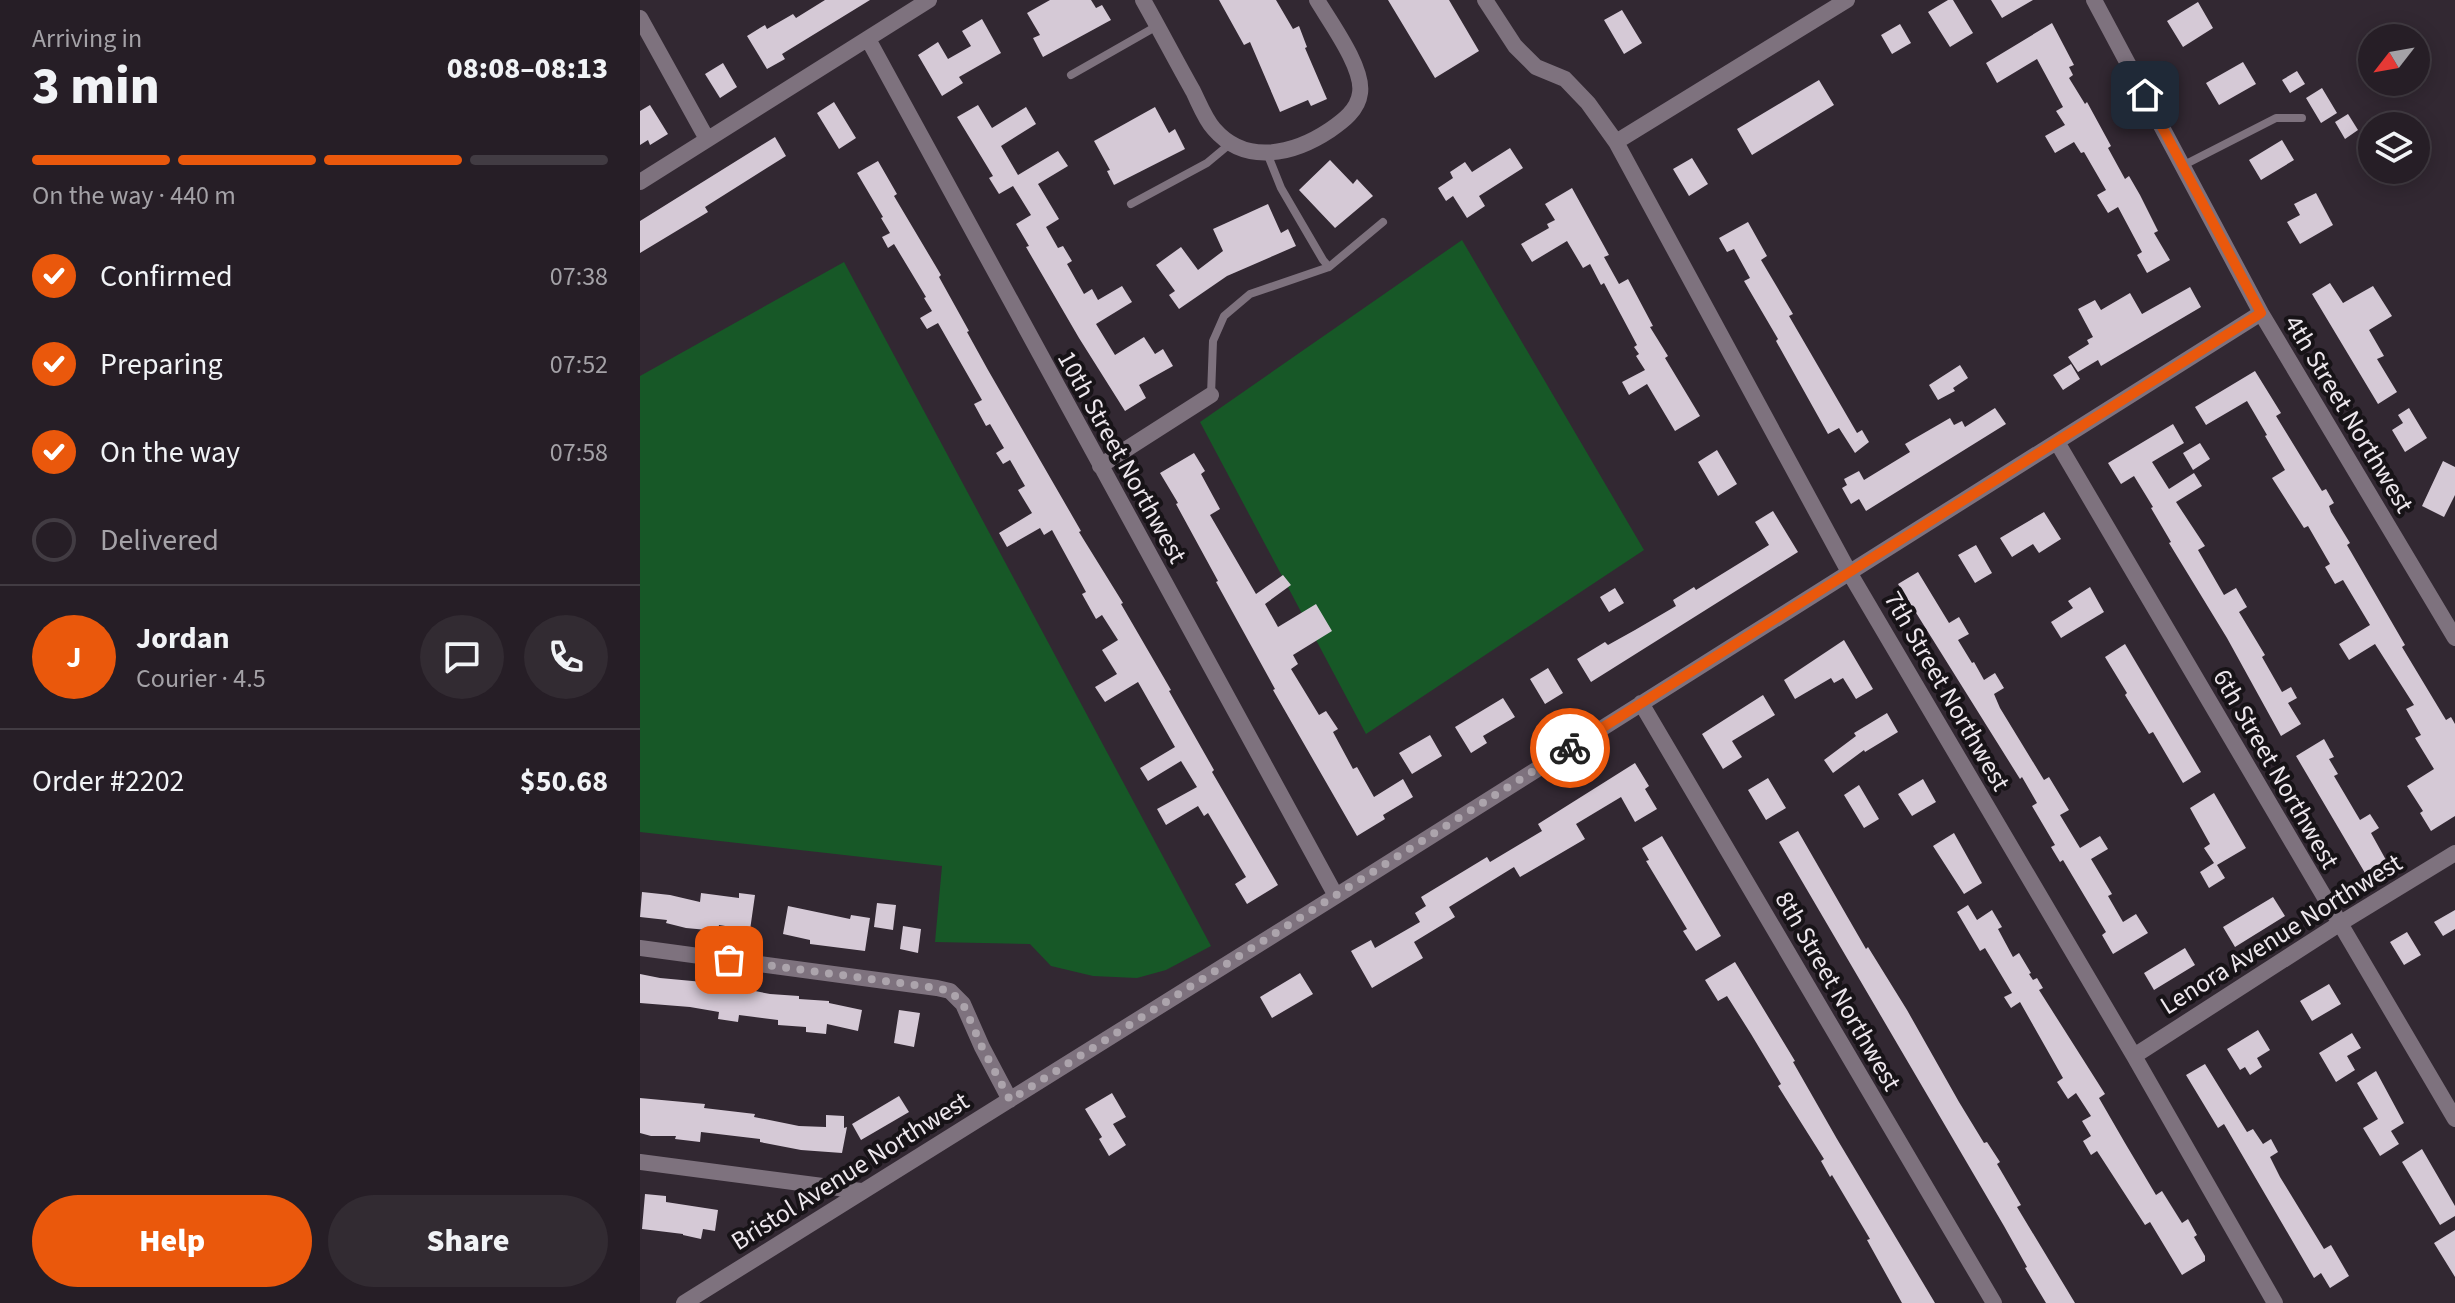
<!DOCTYPE html>
<html lang="en">
<head>
<meta charset="utf-8">
<style>
  :root { --surface:#261e26; --page:#322b32; --text:#f1f3f6; --muted:#a4a2a7; --line:#423c43; --accent:#ea580c }
  body { margin:0; font-family:"Source Sans 3",sans-serif; background:var(--page); color:var(--text); height:100vh; display:flex; flex-direction:column; font-size:30px; white-space:nowrap }
  * { box-sizing:border-box; margin:0 }
  p { font-size:26px; color:var(--muted) }
  .icon { flex:none; width:44px; height:44px; fill:none; stroke:currentColor; stroke-width:2; stroke-linecap:round; stroke-linejoin:round }
  .map { position:relative; flex:1; overflow:hidden }
  .details { display:flex; flex-direction:column; background:var(--surface); width:640px }
  .details>* { flex:none }
  .needle { width:52px; rotate:239deg }
  .fabs { position:absolute; left:1718px; top:24px; display:grid; gap:16px }
  .fabs a { display:grid; place-items:center; width:72px; height:72px; border-radius:50%; background:var(--surface); box-shadow:0 4px 20px #0003,0 0 0 2px var(--line); font-size:40px }
  .pin { position:absolute; display:grid; place-items:center; width:68px; height:68px; color:#fff; margin:-34px; border-radius:16px; box-shadow:0 4px 12px #0006 }
  .courier { position:absolute; display:grid; place-items:center; width:80px; height:80px; margin:-40px; border:6px solid #ea580c; border-radius:50%; background:#fff; color:#222; box-shadow:0 2px 10px #0007 }
  .head em { font-style:normal; font-weight:800 }
  .head div { display:flex; flex-direction:column-reverse }
  .head { display:flex; align-items:center; justify-content:space-between; height:136px; padding:0 32px }
  h1 { font-size:52px; font-weight:800; line-height:60px }
  .bar { display:grid; grid-template-columns:repeat(4,1fr); gap:12px 8px; align-content:center; height:96px; padding:0 32px }
  .bar i { height:10px; border-radius:6px; background:var(--line) }
  .bar .active { background:var(--accent) }
  .bar p { grid-column:span 4 }
  .line { display:flex; align-items:center; gap:20px; padding:0 32px; border-top:2px solid var(--line) }
  .line div { flex:1 }
  .round { display:grid; place-items:center; flex:none; width:84px; height:84px; border-radius:42px; background:var(--page) }
  ol { padding:0 32px; list-style:none }
  li { display:flex; align-items:center; gap:24px; height:88px }
  li p { margin-inline-start:auto }
  li .icon { padding:8px; border-radius:50%; background:var(--accent); color:#fff; stroke-width:4 }
  li:last-child { color:var(--muted) }
  li i { width:44px; height:44px; border:4px solid var(--line); border-radius:50% }
  .button { display:flex; gap:16px; margin-top:auto; padding:16px 32px }
  .button a { flex:1; height:92px; border-radius:48px; background:var(--accent); color:#fff; font-size:32px; font-weight:800; line-height:92px; text-align:center }
  .button a+a { background:var(--page); color:var(--text) }
  main { display:flex; flex:1; min-height:0 }
  .map>svg:first-child { display:block }
  .green { fill:#175827 }
  .building { fill:#d5c9d6 }
  .lines { fill:none; stroke-linecap:round; stroke-linejoin:round }
  .lane { stroke:#7e727e; stroke-width:8 }
  .street { stroke:#7e727e; stroke-width:16 }
  .done { stroke:#aca4ac; stroke-width:8; stroke-dasharray:0 14.4 }
  .route { stroke:#ea580c; stroke-width:10 }
  .labels { text-anchor:middle; dominant-baseline:central; stroke-width:8; stroke-linejoin:round; paint-order:stroke }
  .street-label { font-size:26px; fill:#ede7ed; stroke:#171317 }
</style>
</head>
<body>
<main>
<section class="details">
<div class="head"><div><h1>3 min</h1><p>Arriving in</p></div><em>08:08–08:13</em></div>
<div class="bar"><i class="active"></i><i class="active"></i><i class="active"></i><i></i><p>On the way · 440 m</p></div>
<ol>
<li><svg class="icon" aria-label="check" viewBox="0 0 24 24"><path d="M5 12l5 5 9-10"/></svg>Confirmed<p>07:38</p></li>
<li><svg class="icon" aria-label="check" viewBox="0 0 24 24"><path d="M5 12l5 5 9-10"/></svg>Preparing<p>07:52</p></li>
<li><svg class="icon" aria-label="check" viewBox="0 0 24 24"><path d="M5 12l5 5 9-10"/></svg>On the way<p>07:58</p></li>
<li><i></i>Delivered</li>
</ol>
<div class="line" style="height:144px"><b class="round" style="background:var(--accent);color:#fff">J</b><div><b>Jordan</b><p>Courier · 4.5</p></div><a class="round"><svg class="icon" aria-label="chat" viewBox="0 0 24 24"><path d="M4 5h16v11H9l-5 4z"/></svg></a><a class="round"><svg class="icon" aria-label="phone" viewBox="0 0 24 24"><path d="M5 4h4l2 5-3 2q2 4 5 5l2-3 5 2v4C11 20 4 13 5 4z"/></svg></a></div>
<div class="line" style="height:104px"><div>Order #2202</div><b>$50.68</b></div>
<div class="button"><a>Help</a><a>Share</a></div>
</section>
<div class="map">
<svg width="1815" height="1303" viewBox="0 0 1815 1303">
  <rect width="100%" height="100%" fill="#322832"/>
  <!-- green -->
  <path class="green" d="M822 240 1004 550 726 734 560 422Z
    M204 262 571 946 526 970 497 978 453 976 411 966 390 944 295 942 302 866 0 832V376Z"/>
  <!-- building -->
  <path class="building" d="M185 0H230L142 54 145 59 127 69 107 36 125 25 127 29 153 14 156 18Z
    M410 0H451L456 8 462 5 471 20 403 57 393 38 400 35 387 13Z
    M579 0H636L653 29 659 26 667 47 665 48 687 99 671 106 668 100 640 112 610 42 604 45Z
    M748 0H809L839 51 795 78Z
    M1308 0H1313L1333 33 1310 47 1288 12Z
    M1351 0H1393L1362 18Z
    M1558 2 1573 28 1543 47 1527 21Z
    M982 10 1002 43 984 54 964 20Z
    M342 19 361 53 319 77 323 83 302 96 278 55 298 42 308 59 331 46 322 31Z
    M1412 23 1434 65 1429 67 1433 75 1429 78 1445 104 1447 102 1471 146 1468 148 1485 179 1489 176 1500 195 1518 231 1514 233 1530 260 1507 273 1497 255 1502 252 1478 207 1468 213 1457 195 1466 190 1444 152 1441 153 1434 142 1415 153 1405 136 1425 125 1416 111 1423 107 1397 59 1357 83 1346 63Z
    M1260 24 1271 43 1252 54 1241 35Z
    M1603 62 1616 84 1579 105 1566 83Z
    M83 63 97 87 80 98 65 74Z
    M1657 71 1665 84 1650 93 1642 80Z
    M1179 80 1194 105 1112 155 1097 129Z
    M1682 88 1697 113 1681 123 1666 98Z
    M194 102 216 138 199 149 177 113Z
    M10 105 28 134 10 145 8 140 0 145V111Z
    M338 105 352 128 386 107 396 124 361 146 378 175 418 151 428 166 398 184 419 219 406 227 418 248 423 246 432 261 427 264 444 294 452 289 458 300 482 286 492 302 456 324 475 355 504 337 515 354 523 349 533 366 499 385 506 398 485 411 439 338 386 247 389 246 376 224 391 215 373 186 359 194 349 178 353 176 317 117Z
    M515 107 529 133 535 129 545 149 474 185 467 171 470 170 454 141Z
    M1708 114 1718 130 1705 139 1695 122Z
    M135 137 146 156 65 207 68 212 0 253V221Z
    M1642 140 1654 160 1621 180 1609 160Z
    M870 148 883 168 839 196 845 206 827 218 813 196 806 201 798 188 813 178 810 172 825 162 832 172Z
    M1052 158 1068 184 1049 196 1033 169Z
    M690 160 713 184 717 179 733 196 695 228 659 190Z
    M238 161 257 194 254 196 301 275 299 277 329 331 327 332 348 370 441 531 439 532 483 603 481 604 531 690 529 691 574 770 572 772 638 885 607 904 595 884 606 877 568 813 564 816 558 806 526 825 517 809 557 787 541 761 508 781 500 768 535 747 498 682 465 702 455 687 477 674 462 650 478 640 462 615 456 619 442 594 446 592 412 530 404 535 400 528 367 547 359 533 392 513 378 490 385 486 370 460 363 464 356 453 364 448 350 424 346 426 334 404 342 400 298 323 287 329 280 318 292 311 284 298 286 297 254 244 248 248 242 237 250 233 241 218 243 217 217 173Z
    M932 188 969 255 964 257 979 284 988 279 1013 326 1010 327 1028 356 1025 358 1060 416 1035 431 1007 384 989 395 982 382 1005 370 996 356 999 354 994 347 997 345 964 283 961 285 950 264 943 268 927 241 892 262 881 244 909 228 907 224 915 220 905 204Z
    M1676 193 1693 225 1660 244 1647 222 1660 215 1654 204Z
    M628 204 641 233 648 229 656 246 587 276 539 309 529 295 535 291 516 265 541 247 558 270 583 251 573 229Z
    M1108 222 1127 256 1121 260 1153 314 1149 316 1217 433 1222 430 1229 442 1215 453 1199 428 1188 434 1136 341 1138 339 1104 281 1110 278 1094 249 1087 252 1079 238Z
    M1690 283 1703 303 1733 286 1752 316 1729 330 1744 356 1737 359 1757 392 1738 404 1672 294Z
    M1550 287 1561 307 1461 366 1458 360 1438 372 1428 357 1449 344 1447 340 1453 337 1438 309 1455 300 1461 310 1490 293 1502 314Z
    M1431 364 1440 379 1423 390 1413 375Z
    M1320 365 1328 378 1313 388 1315 391 1298 400 1289 385Z
    M1615 371 1641 413 1636 416 1682 491 1686 489 1694 503 1689 506 1691 512 1710 543 1707 545 1765 645 1762 647 1806 720 1811 717 1815 724V816L1791 831 1780 813 1783 811 1767 786 1794 769 1775 738 1781 735 1766 709 1774 705 1735 644 1709 660 1699 644 1730 625 1703 580 1695 584 1685 567 1690 564 1668 526 1664 528 1632 478 1645 470 1625 436 1627 435 1607 401 1566 425 1555 407Z
    M1355 408 1366 424 1226 511 1219 499 1211 504 1202 488 1207 485 1204 479 1219 471 1224 480 1270 452 1265 444 1310 418 1314 425 1322 421 1325 427Z
    M1769 408 1787 438 1765 452 1752 430 1763 423 1758 415Z
    M1533 424 1544 443 1512 462 1529 489 1554 473 1562 486 1536 502 1565 546 1558 550 1584 595 1596 588 1607 607 1599 612 1625 655 1622 657 1642 692 1651 687 1657 698 1648 703 1661 724 1641 736 1587 638 1529 543 1531 542 1511 508 1513 507 1494 476 1481 484 1468 463Z
    M1560 443 1570 459 1553 470 1543 453Z
    M1077 450 1097 484 1078 496 1058 462Z
    M554 453 565 471 561 474 580 509 570 515 616 594 643 575 651 585 625 604 638 627 676 604 692 631 653 655 658 664 651 669 679 715 686 711 698 729 693 732 713 769 717 767 734 797 763 779 773 797 743 815 745 819 717 836 633 690 635 689 576 582 578 581 536 504 538 503 520 473Z
    M1803 461 1815 467V495L1804 517 1782 506Z
    M1133 511 1158 552 951 682 937 659 965 642 968 645 995 630 1036 606 1033 600 1054 587 1056 590 1129 545 1115 522Z
    M1404 512 1421 539 1399 553 1393 544 1372 557 1360 538Z
    M1336 545 1352 573 1335 583 1318 555Z
    M1278 572 1309 623 1319 617 1329 634 1318 640 1332 663 1334 662 1344 680 1355 673 1364 688 1354 694 1360 708 1404 780 1409 777 1429 810 1420 815 1440 848 1460 836 1468 849 1451 859 1472 894 1468 896 1483 922 1496 914 1508 933 1473 954 1462 935 1466 932 1423 860 1420 862 1411 847 1415 845 1392 806 1397 803 1382 777 1380 779 1258 584Z
    M1450 587 1464 612 1421 638 1411 622 1433 608 1428 601Z
    M975 588 984 603 969 612 960 597Z
    M1204 640 1233 689 1216 699 1203 678 1194 683 1191 678 1155 699 1144 680Z
    M1485 644 1561 772 1543 783 1513 732 1509 734 1485 695 1487 693 1465 657Z
    M908 668 923 693 905 704 890 679Z
    M1123 695 1135 715 1092 741 1102 757 1083 769 1062 734Z
    M863 698 875 717 843 736 847 743 831 753 815 727Z
    M1247 713 1258 732 1225 752 1224 750 1193 773 1184 760 1216 736 1214 733Z
    M790 735 802 756 772 774 759 753Z
    M1684 739 1694 757 1689 759 1698 774 1694 776 1720 820 1730 814 1739 828 1731 833 1746 860 1725 873 1656 756Z
    M995 763 1009 786 1005 789 1017 809 995 822 981 797 936 824 945 839 880 877 874 867 809 907 815 917 774 942 783 958 732 988 711 951 731 940 735 948 780 922 775 913 786 906 781 897 847 857 850 862 902 831 898 824Z
    M1128 778 1146 808 1126 820 1108 790Z
    M1283 779 1296 802 1272 816 1258 794Z
    M1219 785 1239 819 1224 828 1204 795Z
    M1574 793 1606 848 1577 865 1585 878 1569 888 1560 872 1574 863 1564 848 1570 844 1550 808Z
    M1158 831 1226 949 1228 947 1267 1010 1319 1102 1344 1143 1347 1142 1360 1162 1357 1164 1381 1205 1377 1207 1435 1303H1406L1385 1268 1387 1267 1364 1226 1139 842Z
    M1314 833 1342 883 1324 894 1293 846Z
    M1022 836 1081 936 1056 951 1043 931 1047 929 1006 861 1009 860 1002 848Z
    M2 892 30 895 60 902 61 893 99 898V893L115 895 110 930 79 925 78 931 46 928 26 923 27 920 0 917Z
    M1633 897 1645 916 1595 947 1583 927Z
    M237 903 256 905 253 930 234 927Z
    M1328 905 1337 920 1352 910 1362 927 1358 929 1373 957 1379 953 1391 973 1389 974 1393 980 1397 978 1403 988 1399 990 1465 1094 1459 1098 1485 1143 1516 1195 1522 1191 1542 1223 1548 1219 1557 1235 1554 1237 1565 1256V1261L1542 1275 1510 1222 1505 1225 1457 1151 1451 1155 1443 1141 1451 1136 1442 1121 1451 1116 1436 1093 1428 1099 1417 1082 1423 1078 1380 1002 1371 1008 1364 997 1372 993 1345 948 1340 951 1317 912Z
    M148 906 210 919 211 915 230 918 225 951 170 944V940L143 934Z
    M1815 910V929L1803 936 1794 922Z
    M263 926 281 929 278 953 260 949Z
    M1767 932 1781 955 1764 965 1750 942Z
    M1545 948 1555 965 1514 990 1504 973Z
    M1095 962 1155 1061 1153 1062 1197 1139 1295 1303H1262L1227 1240 1230 1239 1192 1175 1190 1177 1181 1161 1184 1159 1138 1086 1141 1084 1111 1034 1087 996 1078 1001 1065 980Z
    M660 973 673 994 632 1018 620 997Z
    M0 974 20 978 74 983 130 994 159 996V999L189 1001V1003L222 1010 218 1031 187 1024 186 1034 166 1032V1027L138 1025V1020L99 1015 98 1022 78 1019 79 1012 50 1007 0 1003Z
    M1689 984 1701 1004 1672 1021 1660 1001Z
    M259 1010 280 1013 274 1047 254 1043Z
    M1618 1030 1630 1050 1617 1058 1622 1067 1610 1075 1605 1067 1600 1070 1587 1049Z
    M1712 1033 1721 1048 1707 1056 1715 1070 1696 1082 1679 1053Z
    M1565 1064 1607 1132 1613 1129 1623 1144 1631 1139 1638 1152 1630 1157 1640 1177 1684 1249 1691 1245 1709 1276 1690 1288 1681 1273 1674 1278 1584 1124 1578 1128 1546 1075Z
    M1736 1071 1764 1123 1751 1131 1759 1144 1740 1156 1723 1128 1738 1119 1717 1083Z
    M472 1093 486 1117 473 1124 486 1145 469 1156 459 1139 462 1137 445 1109Z
    M259 1096 269 1112 221 1140 212 1124Z
    M0 1098 65 1104 64 1108 115 1114 114 1117 159 1126 186 1127V1115L204 1116V1128L207 1127 202 1153 161 1150 120 1142V1139L61 1132 60 1142 35 1139 36 1136H11L0 1133Z
    M1782 1149 1815 1206V1216L1800 1225 1762 1162Z
    M5 1194 26 1196V1202L78 1210 75 1231 63 1229 61 1239 43 1235V1234L2 1229Z
    M1815 1230V1277L1794 1243Z"/>
  <g class="lines">
    <!-- lane -->
    <path class="lane" d="M431 75 517 26
      M627 153 641 188 683 260 689 267
      M1542 166 1636 118H1662
      M491 204 567 163 591 143
      M571 395 573 341 584 316 610 294 689 267 743 222"/>
    <!-- street -->
    <path class="street" d="M503 0C520 30 536 61 553 91 559 103 565 119 574 129 606 166 654 154 690 130 703 121 718 110 720 93 724 68 690 22 677 0
      M845 0 875 46 896 67 925 79 948 103 976 142 1209 572 1494 1056 1635 1303
      M1454 0 1621 313 1815 638
      M0 18 67 139
      M228 39 696 896
      M976 142 1207 0
      M0 182 289 0
      M1417 442 1815 1119
      M460 466 571 395
      M1001 703 1354 1303
      M0 948 297 988 310 991 323 1004 342 1047 370 1100
      M1494 1056 1699 924 1815 853
      M0 1162 221 1191
      M44 1303 696 896 1621 313"/>
  </g>
  <g class="lines">
    <!-- done -->
    <path class="done" d="M89 960 297 988 310 991 323 1004 342 1047 370 1100 930 748"/>
    <!-- route -->
    <path class="route" d="M930 748 1621 313 1505 95"/>
  </g>
  <g class="labels">
    <!-- street labels -->
    <g class="street-label">
      <text transform="translate(1709 414) rotate(59)">4th Street Northwest</text>
      <text transform="translate(482 457) rotate(61)">10th Street Northwest</text>
      <text transform="translate(1307 691) rotate(60)">7th Street Northwest</text>
      <text transform="translate(1636 769) rotate(60)">6th Street Northwest</text>
      <text transform="translate(1641 934) rotate(-32)">Lenora Avenue Northwest</text>
      <text transform="translate(1198 991) rotate(60)">8th Street Northwest</text>
      <text transform="translate(210 1171) rotate(-32)">Bristol Avenue Northwest</text>
    </g>
  </g>
</svg>
<div class="fabs">
<a><svg class="needle" viewBox="-14 -14 28 28"><path d="M0-13l5 13h-10z" fill="#e53935"/><path d="M0 13l5-13h-10z" fill="#a4a2a7"/></svg></a>
<a><svg class="icon" aria-label="layers" viewBox="0 0 24 24"><path d="M12 4l9 5-9 5-9-5zM3 14l9 5 9-5"/></svg></a>
</div>
<div class="pin" style="left:89px;top:960px;background:#ea580c"><svg class="icon" aria-label="bag" viewBox="0 0 24 24"><path d="M5 8h14l-1 12H6zM9 8a3 3 0 0 1 6 0"/></svg></div>
<div class="pin" style="left:1505px;top:95px;background:#1f2937"><svg class="icon" aria-label="home" viewBox="0 0 24 24"><path d="M3 11l9-7 9 7M6 9v11h12V9"/></svg></div>
<div class="courier" style="left:930px;top:748px"><svg class="icon" aria-label="bike" viewBox="0 0 24 24"><circle cx="6" cy="16" r="4"/><circle cx="18" cy="16" r="4"/><path d="M6 16l4-8h5l3 8M10 8l3 8H6M13 5h3"/></svg></div>
</div>
</main>
</body>
</html>
